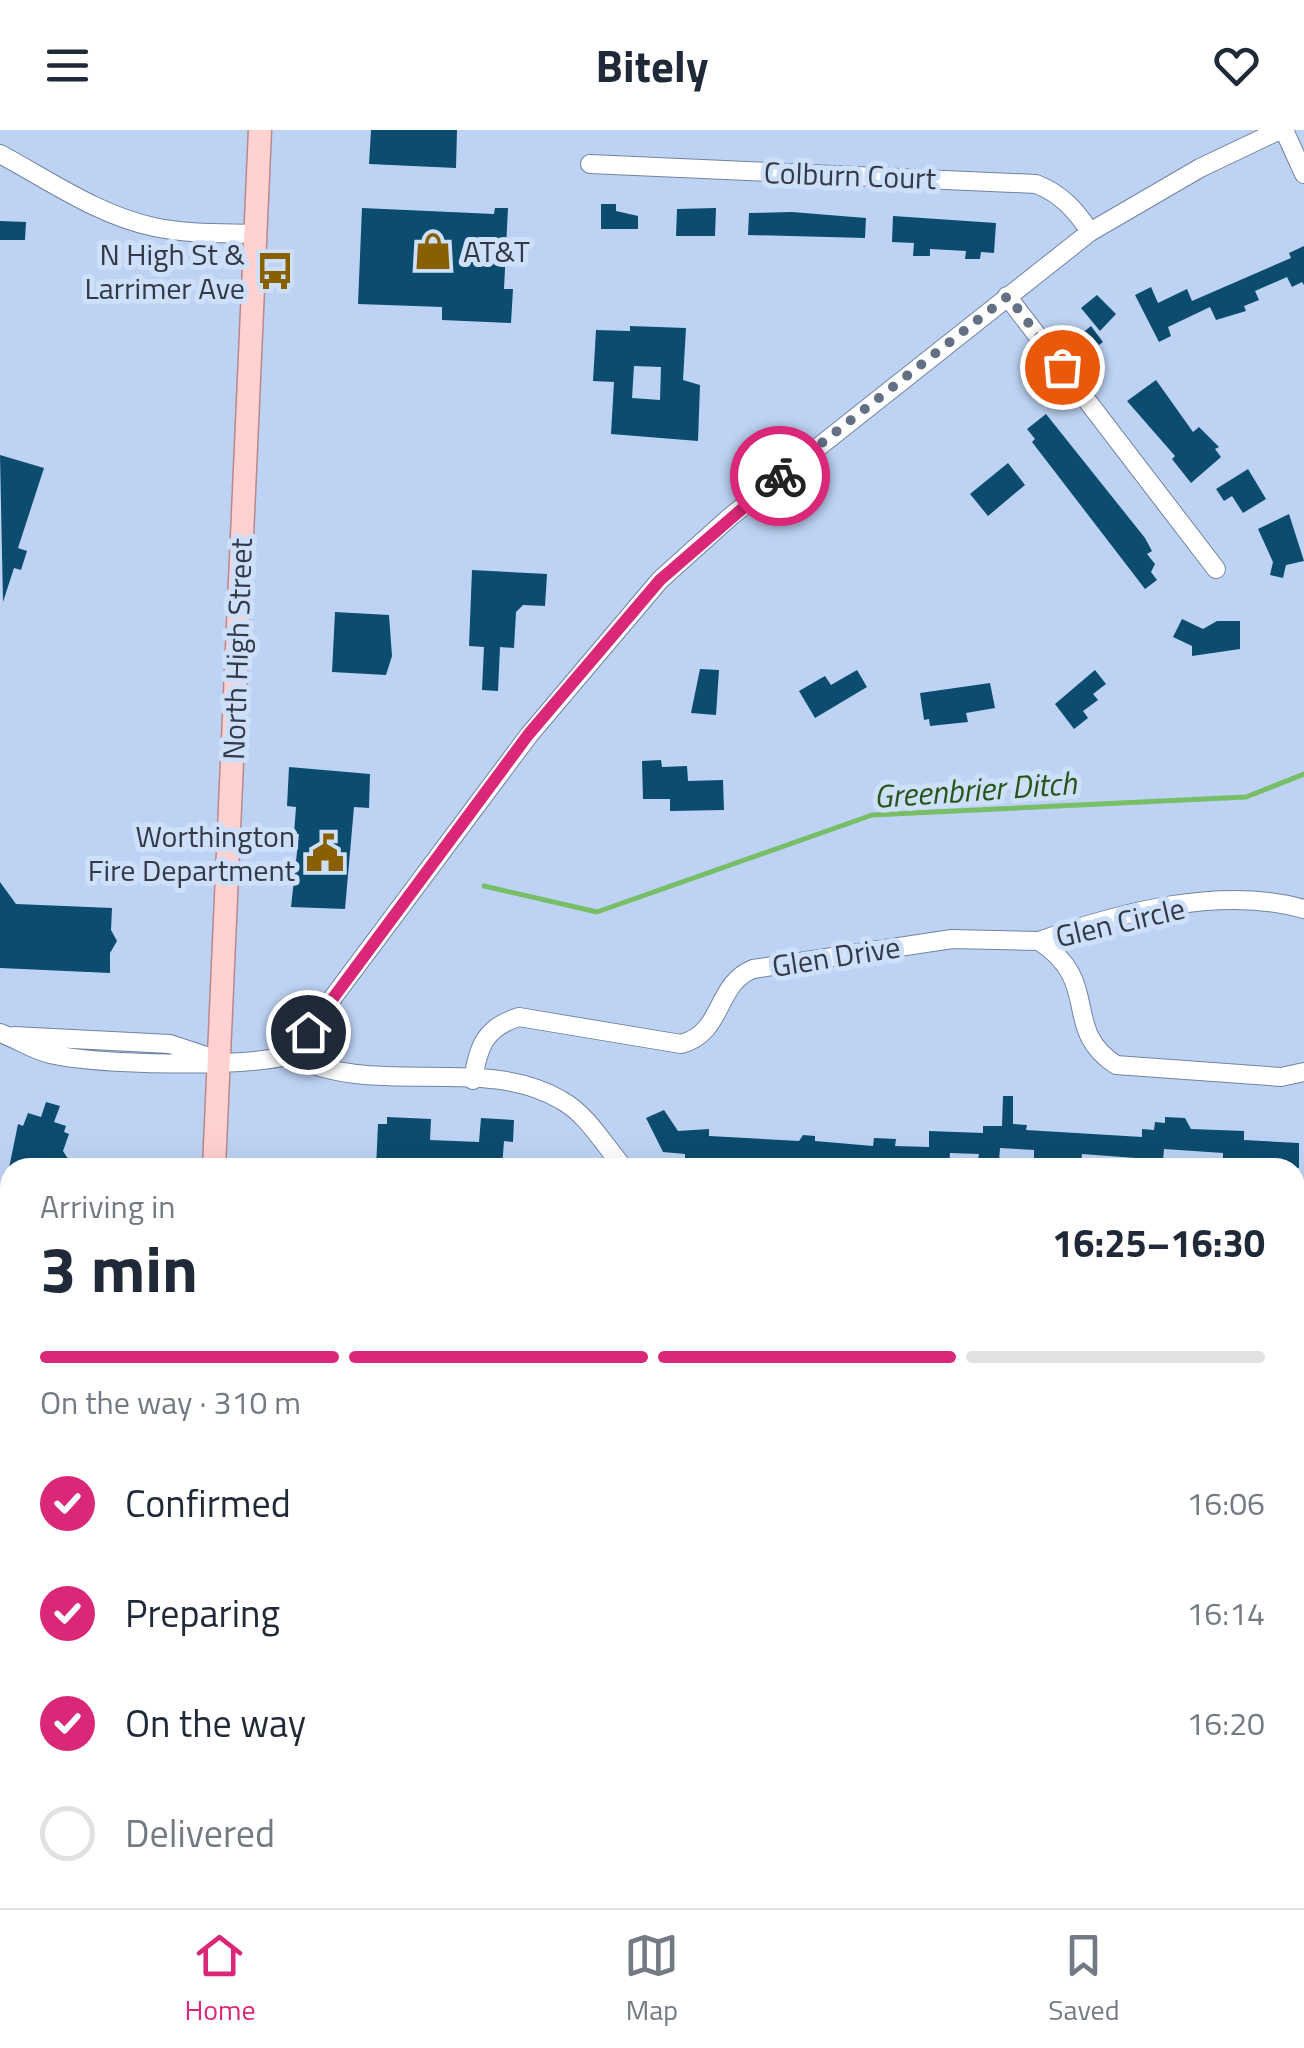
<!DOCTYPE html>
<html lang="en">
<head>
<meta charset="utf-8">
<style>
  :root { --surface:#fff; --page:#f6f6f7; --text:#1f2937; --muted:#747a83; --line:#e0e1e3; --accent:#db2777 }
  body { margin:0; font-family:"Titillium Web",sans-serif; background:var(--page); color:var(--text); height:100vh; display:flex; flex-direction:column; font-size:38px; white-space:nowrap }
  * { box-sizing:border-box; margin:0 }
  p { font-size:32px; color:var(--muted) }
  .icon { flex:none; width:55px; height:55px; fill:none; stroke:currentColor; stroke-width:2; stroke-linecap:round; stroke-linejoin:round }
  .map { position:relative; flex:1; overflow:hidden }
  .details { position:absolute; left:0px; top:1028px; width:1305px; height:752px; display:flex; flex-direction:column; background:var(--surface); border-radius:30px 30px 0 0; box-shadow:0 10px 40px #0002 }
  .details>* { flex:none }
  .pin { position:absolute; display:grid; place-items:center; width:85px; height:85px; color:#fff; margin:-42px; border:5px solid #fff; border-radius:50%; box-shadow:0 2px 10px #0007 }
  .courier { position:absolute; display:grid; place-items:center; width:100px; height:100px; margin:-50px; border:8px solid #db2777; border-radius:50%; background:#fff; color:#222; box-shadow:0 2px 12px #0007 }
  .head em { font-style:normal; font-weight:700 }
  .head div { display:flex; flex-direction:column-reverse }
  .head { display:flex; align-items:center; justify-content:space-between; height:170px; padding:0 40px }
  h1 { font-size:65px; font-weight:700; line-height:75px }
  .bar { display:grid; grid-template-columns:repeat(4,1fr); gap:15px 10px; align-content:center; height:120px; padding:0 40px }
  .bar i { height:12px; border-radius:8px; background:var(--line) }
  .bar .selected { background:var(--accent) }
  .bar p { grid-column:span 4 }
  ol { padding:0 40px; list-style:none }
  li { display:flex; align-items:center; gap:30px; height:110px }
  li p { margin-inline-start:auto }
  li .icon { padding:10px; border-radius:50%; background:var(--accent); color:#fff; stroke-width:4 }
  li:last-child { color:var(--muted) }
  li i { width:55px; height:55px; border:5px solid var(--line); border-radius:50% }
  header { display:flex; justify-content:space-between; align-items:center; height:130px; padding:0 40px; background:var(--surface); font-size:45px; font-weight:700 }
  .menu { display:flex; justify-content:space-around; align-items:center; height:140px; border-top:2px solid var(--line); background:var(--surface); font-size:28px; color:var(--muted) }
  .menu a { display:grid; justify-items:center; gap:5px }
  .menu .selected { color:var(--accent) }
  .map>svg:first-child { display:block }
  .green { fill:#f1b953 }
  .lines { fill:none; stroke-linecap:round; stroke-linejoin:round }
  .stream { stroke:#77be66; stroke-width:5 }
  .building { fill:#0c4c6e; fill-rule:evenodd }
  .minor-casing { stroke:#7083a2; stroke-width:20 }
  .major-casing { stroke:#b7888c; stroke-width:25 }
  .minor { stroke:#fff; stroke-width:18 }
  .major { stroke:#ffd1d0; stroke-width:22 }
  .done { stroke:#637084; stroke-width:10; stroke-dasharray:0 18 }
  .route { stroke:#db2777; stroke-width:12 }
  .labels { text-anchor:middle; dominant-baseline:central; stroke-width:10; stroke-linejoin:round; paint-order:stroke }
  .street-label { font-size:30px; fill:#323a48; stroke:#cedffa }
  .poi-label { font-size:30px; fill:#323a48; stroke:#cedffa; text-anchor:end }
  .water-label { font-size:32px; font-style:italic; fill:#27551a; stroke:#cedffa }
</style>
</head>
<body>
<header><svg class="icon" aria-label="menu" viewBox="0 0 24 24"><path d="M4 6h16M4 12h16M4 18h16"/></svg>Bitely<svg class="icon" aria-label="heart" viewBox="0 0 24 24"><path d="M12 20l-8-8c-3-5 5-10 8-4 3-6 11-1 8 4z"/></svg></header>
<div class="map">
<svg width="1304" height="1778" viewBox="0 0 1304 1778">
  <rect width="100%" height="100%" fill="#bed3f4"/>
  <!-- green -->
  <path class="green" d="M1295 1197H1304V1406L1295 1405Z"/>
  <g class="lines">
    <!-- stream -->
    <path class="stream" d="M484 756 597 782 872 685 1246 667 1304 644
      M0 1172H10"/>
  </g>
  <!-- building -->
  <path class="building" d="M371 0H457L456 38 369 34Z
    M601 74H616V81L638 86V99H601Z
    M362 78 494 84 495 78H508L504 159H513L511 193 442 190V177L358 174Z
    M716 78 715 106H676L677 79Z
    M792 82 866 88 865 108 748 105 749 83Z
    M893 86 996 93 994 123 981 122 980 129H965L966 121 930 119V126H913L914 113 892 112Z
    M0 91 26 92 25 110H0Z
    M1304 116V155L1302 152 1292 157 1287 147 1255 161 1259 170 1244 176 1246 181 1216 190 1210 177 1168 197 1171 206 1159 212 1135 165 1151 157 1158 173 1187 159 1192 171 1291 128 1289 123Z
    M1097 165 1116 184 1100 201 1081 178Z
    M630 196 686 198 683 250 700 255 698 311 611 304 614 252 593 251 596 200 630 201ZM634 236 661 237 660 270 632 268Z
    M1091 196 1103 212 1088 223 1076 208Z
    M1156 250 1193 302 1199 297 1219 317 1215 319 1221 327 1191 353 1172 329 1175 326 1127 271Z
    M1046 284 1145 408 1152 421 1147 424 1155 434 1151 442 1157 450 1145 459 1032 312 1035 309 1027 299Z
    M0 325 44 338 18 418 27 421 21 440 14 438 3 472Z
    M1008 333 1025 355 988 386 970 364Z
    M1248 339 1266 369 1243 383 1232 366 1224 371 1216 359Z
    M1289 384 1304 431 1286 435 1283 448 1270 445 1273 432 1258 399Z
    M472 440 547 444 545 476 523 475 516 482 514 518 500 517 498 561 482 560 484 517 469 516Z
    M335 482 389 485 392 526 386 545 332 542Z
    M1182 489 1203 499 1217 491H1240V519L1192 526V516L1173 507Z
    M700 539 719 540 716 585 691 583Z
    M857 540 867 557 815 588 799 561 825 546 831 555Z
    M1095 540 1106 554 1093 564 1098 570 1083 581 1088 588 1074 599 1055 574Z
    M990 553 995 578 966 583 968 592 930 596 929 589 924 590 920 563Z
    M661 630 662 637 687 636 688 651 723 650 724 680 670 681V669H643L642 631Z
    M289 637 370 644 369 678 354 677 345 779 291 777 299 704H294L296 677 287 676Z
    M0 752 16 774 112 778 111 800 117 811 110 823V843L0 838Z
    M1003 966H1013V994L1027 995 1026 1000 1142 1007V999L1154 1000 1155 992 1165 993V987L1185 988 1191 999 1244 1001V1010L1299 1013V1038H1278L1279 1032 1268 1029H1223V1023L1164 1019 1163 1030 1082 1024 1081 1032 1034 1028V1020L1000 1018 999 1031 978 1030 979 1024 950 1023 949 1038 815 1034V1038H798L685 1029V1024L663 1022 646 988 664 980 678 1001 709 999V1006L799 1011 803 1005 815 1006V1011L873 1016 874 1008 896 1009 895 1016 929 1017V1001L983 1003V996H1002Z
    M46 972 60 976 54 992 66 996 64 1002 69 1004 63 1021 74 1038H9L18 994 23 996 28 983 41 987Z
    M387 987 431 989 430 1010 479 1012 481 988 514 990 513 1012 504 1011 502 1038H376L378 994H387Z"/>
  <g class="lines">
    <!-- minor casing -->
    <g class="minor-casing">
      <path id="minor" d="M1284 0 1304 44
        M0 24C50 51 98 85 154 97 187 104 221 103 254 104
        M590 34 1036 54C1060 63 1076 80 1090 102
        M1007 166 1216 439
        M1304 779C1221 755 1118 783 1039 811 1103 853 1060 898 1116 935L1281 947 1304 942
        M0 903C17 909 33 920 50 924 100 935 243 938 290 925L529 605 660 450 730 387 1090 102 1200 38 1280 0
        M14 906 170 914 206 926
        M290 925C373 969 484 924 561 970 588 985 604 1015 624 1038
        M473 950C478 917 485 897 519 887L681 914C724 903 715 854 753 839L952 809 1039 811
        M1295 1088 1304 1090
        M1295 1517H1304
        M0 1726H10
        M954 1770 1127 1778
        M589 1778V1770
        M1208 1778 1209 1770"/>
    </g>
    <!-- major casing -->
    <g class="major-casing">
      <path id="major" d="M214 1038 260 0
        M172 1778 173 1770"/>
    </g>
    <!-- minor -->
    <use href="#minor" class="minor"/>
    <!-- major -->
    <use href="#major" class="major"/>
  </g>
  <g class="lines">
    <!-- done -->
    <path class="done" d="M780 346 1008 166 1062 237"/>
    <!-- route -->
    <path class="route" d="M308 902 528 605 660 450 780 346"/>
  </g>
  <!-- icons -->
  <defs>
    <g id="shop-bare" transform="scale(3)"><path d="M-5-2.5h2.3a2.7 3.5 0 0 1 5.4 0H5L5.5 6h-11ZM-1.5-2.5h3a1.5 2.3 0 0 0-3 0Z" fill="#896000" stroke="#cedffa" stroke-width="2.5" paint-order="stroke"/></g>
    <g id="bus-bare" transform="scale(3)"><path d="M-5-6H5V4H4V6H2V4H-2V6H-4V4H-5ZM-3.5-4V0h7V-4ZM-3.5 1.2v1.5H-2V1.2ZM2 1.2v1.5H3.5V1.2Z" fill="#896000" stroke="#cedffa" stroke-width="2.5" paint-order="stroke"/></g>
    <g id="civic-bare" transform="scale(3)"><path d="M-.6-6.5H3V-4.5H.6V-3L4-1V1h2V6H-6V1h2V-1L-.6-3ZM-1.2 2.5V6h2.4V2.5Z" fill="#896000" stroke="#cedffa" stroke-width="2.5" paint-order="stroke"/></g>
  </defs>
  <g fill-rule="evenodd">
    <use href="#shop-bare" x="433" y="121"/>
    <use href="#bus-bare" x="275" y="141"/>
    <use href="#civic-bare" x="325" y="723"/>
  </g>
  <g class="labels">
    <!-- street labels -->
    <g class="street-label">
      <text transform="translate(850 45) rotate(2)">Colburn Court</text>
      <text transform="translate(237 519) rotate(-88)">North High Street</text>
      <text transform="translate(1120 792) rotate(-13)">Glen Circle</text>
      <text transform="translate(836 826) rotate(-9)">Glen Drive</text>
    </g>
    <!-- poi labels -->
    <g class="poi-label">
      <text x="463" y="121" text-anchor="start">AT&amp;T</text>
      <text x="245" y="124">N High St &amp;<tspan x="245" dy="34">Larrimer Ave</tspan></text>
      <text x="295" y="706">Worthington<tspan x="295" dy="34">Fire Department</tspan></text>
    </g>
    <!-- water labels -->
    <g class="water-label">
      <text transform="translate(975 659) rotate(-4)">Greenbrier Ditch</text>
    </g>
  </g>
</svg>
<div class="pin" style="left:1062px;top:237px;background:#ea580c"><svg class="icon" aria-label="bag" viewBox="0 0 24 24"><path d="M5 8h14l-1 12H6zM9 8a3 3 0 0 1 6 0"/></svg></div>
<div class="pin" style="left:308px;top:902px;background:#1f2937"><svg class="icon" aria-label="home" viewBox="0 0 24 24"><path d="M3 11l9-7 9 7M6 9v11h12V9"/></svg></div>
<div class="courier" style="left:780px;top:346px"><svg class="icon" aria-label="bike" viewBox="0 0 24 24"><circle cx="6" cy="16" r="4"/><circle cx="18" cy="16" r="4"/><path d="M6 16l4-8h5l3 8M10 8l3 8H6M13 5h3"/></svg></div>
<section class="details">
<div class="head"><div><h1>3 min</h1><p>Arriving in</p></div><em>16:25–16:30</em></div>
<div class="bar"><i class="selected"></i><i class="selected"></i><i class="selected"></i><i></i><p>On the way · 310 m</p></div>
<ol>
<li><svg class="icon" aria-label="check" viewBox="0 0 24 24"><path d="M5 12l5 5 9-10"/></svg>Confirmed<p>16:06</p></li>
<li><svg class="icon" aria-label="check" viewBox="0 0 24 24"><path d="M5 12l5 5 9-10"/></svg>Preparing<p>16:14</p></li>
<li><svg class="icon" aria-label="check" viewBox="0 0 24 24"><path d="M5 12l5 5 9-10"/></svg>On the way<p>16:20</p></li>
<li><i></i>Delivered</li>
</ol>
</section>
</div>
<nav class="menu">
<a class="selected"><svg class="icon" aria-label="home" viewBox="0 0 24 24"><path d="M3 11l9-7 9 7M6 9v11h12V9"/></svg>Home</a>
<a><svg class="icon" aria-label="map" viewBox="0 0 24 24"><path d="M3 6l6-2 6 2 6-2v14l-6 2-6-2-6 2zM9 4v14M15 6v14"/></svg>Map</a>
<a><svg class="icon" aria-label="saved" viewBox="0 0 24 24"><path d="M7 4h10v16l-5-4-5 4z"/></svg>Saved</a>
</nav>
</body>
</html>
